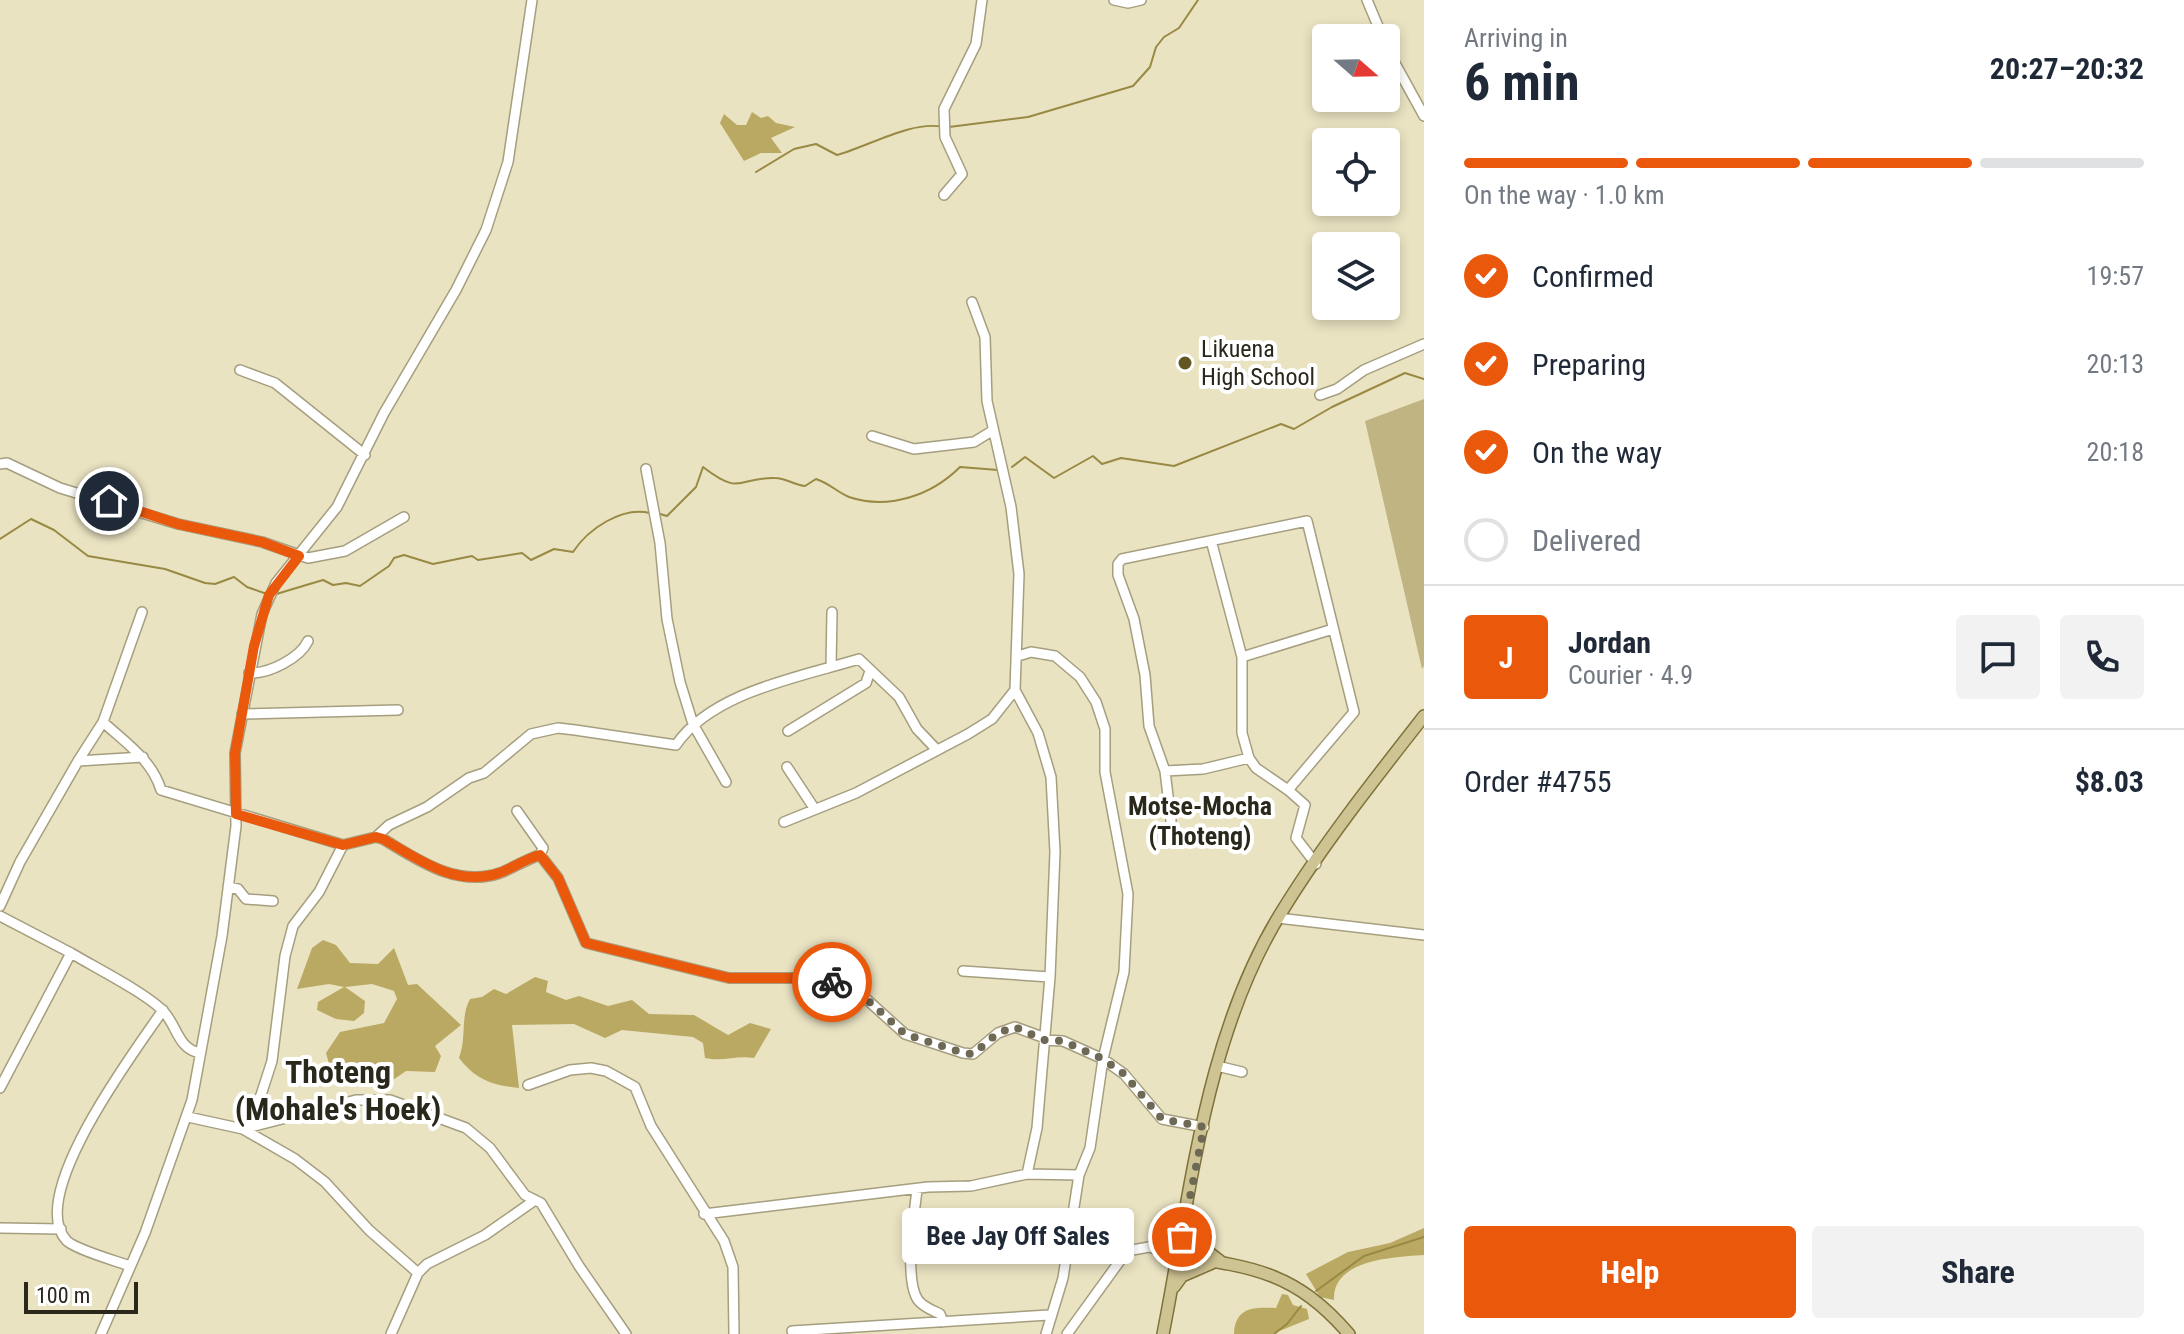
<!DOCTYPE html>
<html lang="en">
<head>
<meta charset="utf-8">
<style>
  :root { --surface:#fff; --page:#f2f2f3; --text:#1f2937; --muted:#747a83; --line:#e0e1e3; --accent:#ea580c }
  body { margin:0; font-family:"Roboto Condensed",sans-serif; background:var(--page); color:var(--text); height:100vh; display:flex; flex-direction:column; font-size:30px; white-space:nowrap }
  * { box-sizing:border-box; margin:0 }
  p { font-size:26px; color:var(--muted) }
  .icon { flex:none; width:44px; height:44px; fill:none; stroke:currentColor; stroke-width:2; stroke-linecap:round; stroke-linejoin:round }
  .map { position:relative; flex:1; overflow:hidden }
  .sheet { display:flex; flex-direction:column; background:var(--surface); width:760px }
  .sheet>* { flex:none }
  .needle { width:52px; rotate:110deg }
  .controls { position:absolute; left:1312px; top:24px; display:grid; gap:16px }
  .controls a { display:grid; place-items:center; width:88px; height:88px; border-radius:8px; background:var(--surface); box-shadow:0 4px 12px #0003; font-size:40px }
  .scale { position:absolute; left:24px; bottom:20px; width:114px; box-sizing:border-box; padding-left:8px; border:4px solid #2a271b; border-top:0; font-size:22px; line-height:28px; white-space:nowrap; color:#2a271b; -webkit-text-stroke:6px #fff; paint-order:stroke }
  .pin { position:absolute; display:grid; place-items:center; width:68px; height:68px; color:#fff; margin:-34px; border:4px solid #fff; border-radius:50%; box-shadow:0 2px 8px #0007 }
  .courier { position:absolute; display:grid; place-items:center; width:80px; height:80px; margin:-40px; border:6px solid #ea580c; border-radius:50%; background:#fff; color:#222; box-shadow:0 2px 10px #0007 }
  .bubble { position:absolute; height:56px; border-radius:8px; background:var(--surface); box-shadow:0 4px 12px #0003; font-size:26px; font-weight:700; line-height:56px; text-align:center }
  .headline em { font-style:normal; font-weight:700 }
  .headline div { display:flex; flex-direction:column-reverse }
  .headline { display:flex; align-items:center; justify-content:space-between; height:136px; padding:0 40px }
  h1 { font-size:52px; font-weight:700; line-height:60px }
  .bar { display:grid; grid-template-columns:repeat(4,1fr); gap:12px 8px; align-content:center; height:96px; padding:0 40px }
  .bar i { height:10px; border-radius:6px; background:var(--line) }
  .bar .selected { background:var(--accent) }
  .bar p { grid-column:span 4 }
  .line { display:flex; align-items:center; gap:20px; padding:0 40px; border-top:2px solid var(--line) }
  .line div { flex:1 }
  .round { display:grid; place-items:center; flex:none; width:84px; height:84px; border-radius:8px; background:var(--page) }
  ol { padding:0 40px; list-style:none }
  li { display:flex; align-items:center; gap:24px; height:88px }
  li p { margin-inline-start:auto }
  li .icon { padding:8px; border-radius:50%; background:var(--accent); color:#fff; stroke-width:4 }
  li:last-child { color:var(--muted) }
  li i { width:44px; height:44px; border:4px solid var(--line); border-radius:50% }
  .action { display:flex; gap:16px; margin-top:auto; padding:16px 40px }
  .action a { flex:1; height:92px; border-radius:8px; background:var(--accent); color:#fff; font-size:32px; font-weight:700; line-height:92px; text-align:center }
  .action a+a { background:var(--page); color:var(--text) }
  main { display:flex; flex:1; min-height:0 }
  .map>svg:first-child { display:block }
  .green { fill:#bfb482 }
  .forest { fill:#b9a963 }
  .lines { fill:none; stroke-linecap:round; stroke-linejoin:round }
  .stream { stroke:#988943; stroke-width:2 }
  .minor-casing { stroke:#a59e7f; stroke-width:12 }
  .major-casing { stroke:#7f723a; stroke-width:14 }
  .minor { stroke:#fff; stroke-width:9 }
  .major { stroke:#cec393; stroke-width:11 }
  .done { stroke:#6d6955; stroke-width:8; stroke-dasharray:0 14.4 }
  .route { stroke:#ea580c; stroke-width:10 }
  .poi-dot { fill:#625723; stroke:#fff; stroke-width:3 }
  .labels { text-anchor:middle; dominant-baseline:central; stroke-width:8; stroke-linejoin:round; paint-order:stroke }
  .poi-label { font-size:24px; fill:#2a271b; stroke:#fff; text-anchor:start }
  .neighbourhood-label { font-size:26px; font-weight:bold; fill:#2a271b; stroke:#fff }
  .district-label { font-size:32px; font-weight:bold; fill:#2a271b; stroke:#fff }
</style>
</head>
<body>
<main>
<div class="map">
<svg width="1424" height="1334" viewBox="0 0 1424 1334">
  <rect width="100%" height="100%" fill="#eae3c2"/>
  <!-- green -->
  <path class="green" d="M1424 399V666L1422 669 1365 421Z"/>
  <!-- forest -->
  <path class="forest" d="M752 112 761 118 768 116 776 123 795 127 771 138 782 153H761L744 161 720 123 724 114 737 125H746Z
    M323 940 336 945 350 963 378 964 394 948 408 985 417 984 461 1025 435 1046 441 1056 435 1072 406 1071 387 1084 378 1070 348 1065 331 1071 326 1053 340 1032 384 1023 397 999 394 991 372 984 345 987 365 1001 364 1013 354 1021 336 1019 317 1010 318 1002 344 987 329 984 297 989 312 948Z
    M535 977 548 981 546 992 566 1000 579 996 608 1006 632 1000 649 1014 694 1015 728 1035 750 1023 771 1029 754 1058C736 1055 723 1062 705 1058L703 1043 693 1037 622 1030 605 1038 574 1024 512 1025 519 1088C492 1085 476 1080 459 1058 467 1037 460 1017 470 999L482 997 494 989 506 994Z
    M1424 1228V1255C1395 1257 1332 1259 1334 1300L1320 1297 1306 1274 1348 1252 1390 1243Z
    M1282 1294 1288 1295 1293 1305 1307 1309 1309 1319 1272 1334H1234C1235 1306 1255 1307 1276 1308Z"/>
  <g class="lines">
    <!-- stream -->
    <path class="stream" d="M949 127 1028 117 1133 86 1150 67 1156 47 1164 37 1179 28 1198 0
      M756 172 794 149 816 144 837 155C867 147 912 120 943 127
      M1012 467 1025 457 1054 478 1093 456 1102 464 1121 458 1174 466 1281 424 1294 429 1332 407 1405 373 1424 379
      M660 514 667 516 696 487 703 467C742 497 737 477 775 478 786 478 794 485 805 486L816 479C829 483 837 492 849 497 888 510 931 496 960 467L998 470
      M0 539 31 519 54 530 88 556 165 569 205 583 215 584 234 577 247 587 267 594
      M273 595 323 580 333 585 346 583 360 586 389 566 394 558 404 555 433 564 472 556 478 560 522 553 531 560 554 549 573 552C588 529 622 506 650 513
      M1316 1291 1364 1256 1424 1237
      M1274 1334 1287 1324 1301 1306"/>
    <!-- minor casing -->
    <g class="minor-casing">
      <path id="minor" d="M1114 0 1128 3 1141 0
        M1367 0 1383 38
        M1386 47 1424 116
        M944 195 962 174 945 137 944 109 976 44 982 0
        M972 302 985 337 987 401 1011 507 1019 574 1015 690 1038 733 1051 777 1055 852 1050 977 1037 1128 1027 1174
        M240 370 275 383 365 455
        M1320 395 1337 389 1364 370 1424 344
        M872 436 914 449 974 442 992 431
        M0 464 7 463 60 488 178 524 262 542 308 558 345 551 404 517
        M646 469 660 543 667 619 680 682 693 724 726 782
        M1212 544 1242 657V733L1249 758 1256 768 1288 790
        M1018 656 1031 652 1055 656 1080 677 1096 702 1105 729V772L1128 894 1124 972 1103 1059 1090 1148 1079 1175 1063 1278 1046 1334
        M1242 657 1333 629
        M831 667 832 612
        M249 673C269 674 300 658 308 641
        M242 714 398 710
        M103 722C126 743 152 760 161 790L343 845 376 837 383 839C417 859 456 888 500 873 513 868 525 860 540 855
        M788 731 866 683 870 671
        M78 761 103 722 142 612
        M787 767 814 808
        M1165 771 1203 769 1249 758
        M517 811 543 848 540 855 558 878 586 943 729 978H818L863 996 905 1034 963 1053 973 1054 998 1033 1015 1027 1045 1038
        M1171 821 1165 771 1149 726 1145 675 1134 619 1118 575V564L1122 559 1307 521 1354 712 1288 790 1305 805 1296 838 1316 864
        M784 822 856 793 968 734 992 719 1015 690
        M376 837 389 825 427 807 469 778 484 773 531 734 558 728 575 730 676 745C712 692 800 677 859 659L899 697 917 729 936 749
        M228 887 238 889 246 899 273 901
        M0 906 20 862 78 761 143 757
        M0 916 71 953 0 1088
        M1278 918 1424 935
        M71 953C94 967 148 994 164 1012 177 1026 178 1049 200 1053
        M963 971 1050 977
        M1044 1040 1063 1041 1103 1059 1124 1074 1162 1119 1204 1127
        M1217 1066 1242 1072
        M528 1085 570 1070 591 1068 606 1071 635 1087 651 1126 724 1241 733 1267 734 1334
        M188 1117 243 1129 295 1159 325 1182 369 1230 418 1273
        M243 1129 356 1100H390L466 1128 490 1148 525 1195 541 1203 579 1266 626 1334
        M243 1129 261 1095 272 1061 285 956 293 926 319 892 343 845
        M917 1190C914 1215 904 1280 918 1300 923 1307 932 1310 940 1314L943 1322
        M704 1214 928 1187 971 1186 1027 1174 1079 1175
        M0 1228 61 1229
        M130 1266C116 1261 77 1250 67 1241 24 1197 136 1050 163 1010
        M792 1331 1049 1315
        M101 1334 145 1233 192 1100 222 936 236 826 235 753 262 614 276 583 337 507 384 413 456 290 486 230 508 162 532 0
        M391 1334 418 1273 427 1264 485 1235 535 1200
        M1067 1334 1127 1251 1149 1247 1178 1256"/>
    </g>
    <!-- major casing -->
    <g class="major-casing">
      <path id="major" d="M1184 1225 1198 1244 1220 1261
        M1178 1256C1255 1267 1296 1273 1349 1334
        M1174 1287 1182 1276 1212 1263
        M1163 1334C1191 1193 1205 1032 1284 908 1324 843 1377 776 1424 716"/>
    </g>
    <!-- minor -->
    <use href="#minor" class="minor"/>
    <!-- major -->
    <use href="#major" class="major"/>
  </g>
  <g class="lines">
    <!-- done -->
    <path class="done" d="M832 982 863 996 905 1034 963 1053 973 1054 998 1033 1015 1027 1044 1040 1063 1041 1103 1059 1124 1074 1162 1119 1204 1127 1182 1237"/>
    <!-- route -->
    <path class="route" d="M109 501 178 524 262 542 299 556 269 595 254 646 235 753 236 814 343 845 376 837 383 839C418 859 456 888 499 873 513 868 525 859 540 855L558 878 586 943 729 978H818L832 982"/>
  </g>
  <!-- markers -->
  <circle class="poi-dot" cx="1185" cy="363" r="8"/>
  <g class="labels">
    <!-- poi labels -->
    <g class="poi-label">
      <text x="1201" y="349">Likuena<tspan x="1201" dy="28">High School</tspan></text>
    </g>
    <!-- neighbourhood labels -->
    <g class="neighbourhood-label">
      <text x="1200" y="806">Motse-Mocha<tspan x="1200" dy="30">(Thoteng)</tspan></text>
    </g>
    <!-- district labels -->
    <g class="district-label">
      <text x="338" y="1072">Thoteng<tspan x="338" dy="37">(Mohale's Hoek)</tspan></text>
    </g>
  </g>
</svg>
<div class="controls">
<a><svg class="needle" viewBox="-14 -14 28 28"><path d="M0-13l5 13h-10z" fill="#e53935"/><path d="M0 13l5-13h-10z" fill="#747a83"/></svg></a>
<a><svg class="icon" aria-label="locate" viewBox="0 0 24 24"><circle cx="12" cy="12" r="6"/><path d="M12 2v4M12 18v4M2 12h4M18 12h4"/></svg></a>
<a><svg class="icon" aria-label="layers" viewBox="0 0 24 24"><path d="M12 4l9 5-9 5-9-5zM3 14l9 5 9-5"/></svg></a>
</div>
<div class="scale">100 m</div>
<div class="pin" style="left:1182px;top:1237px;background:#ea580c"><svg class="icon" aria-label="bag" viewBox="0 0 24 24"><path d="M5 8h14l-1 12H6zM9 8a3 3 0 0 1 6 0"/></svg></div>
<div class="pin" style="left:109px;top:501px;background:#1f2937"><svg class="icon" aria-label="home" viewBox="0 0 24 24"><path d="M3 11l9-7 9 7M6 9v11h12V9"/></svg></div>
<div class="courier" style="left:832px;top:982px"><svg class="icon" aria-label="bike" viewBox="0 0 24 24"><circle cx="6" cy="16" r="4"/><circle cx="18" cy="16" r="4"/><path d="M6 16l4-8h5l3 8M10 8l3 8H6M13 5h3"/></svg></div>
<div class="bubble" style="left:902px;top:1208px;width:232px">Bee Jay Off Sales</div>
</div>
<section class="sheet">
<div class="headline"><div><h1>6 min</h1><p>Arriving in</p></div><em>20:27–20:32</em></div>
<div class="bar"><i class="selected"></i><i class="selected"></i><i class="selected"></i><i></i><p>On the way · 1.0 km</p></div>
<ol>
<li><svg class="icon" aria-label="check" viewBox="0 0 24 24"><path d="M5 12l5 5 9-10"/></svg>Confirmed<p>19:57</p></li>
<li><svg class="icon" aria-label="check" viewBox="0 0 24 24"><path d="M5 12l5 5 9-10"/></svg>Preparing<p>20:13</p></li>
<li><svg class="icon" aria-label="check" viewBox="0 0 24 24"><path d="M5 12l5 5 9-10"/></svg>On the way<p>20:18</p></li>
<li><i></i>Delivered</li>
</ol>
<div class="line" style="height:144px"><b class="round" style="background:var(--accent);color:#fff">J</b><div><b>Jordan</b><p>Courier · 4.9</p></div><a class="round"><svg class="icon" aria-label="chat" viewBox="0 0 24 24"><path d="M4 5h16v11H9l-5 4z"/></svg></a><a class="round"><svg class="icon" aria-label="phone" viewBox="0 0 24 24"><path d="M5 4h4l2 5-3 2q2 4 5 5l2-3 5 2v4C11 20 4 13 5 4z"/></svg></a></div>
<div class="line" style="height:104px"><div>Order #4755</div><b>$8.03</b></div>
<div class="action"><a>Help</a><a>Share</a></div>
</section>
</main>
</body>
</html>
